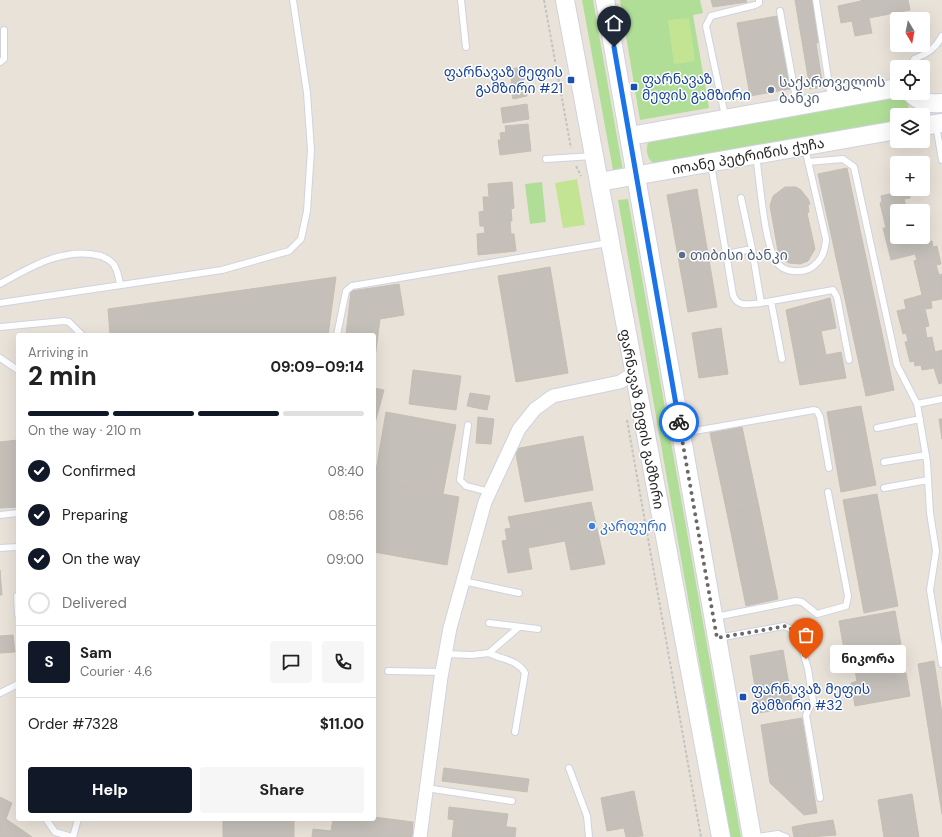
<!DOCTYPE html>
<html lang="en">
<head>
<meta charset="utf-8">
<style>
  :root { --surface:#fff; --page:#f6f6f6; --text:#222; --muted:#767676; --line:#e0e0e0; --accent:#111827 }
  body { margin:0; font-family:"DM Sans","Noto Sans Georgian",sans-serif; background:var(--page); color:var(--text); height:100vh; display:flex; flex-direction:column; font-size:15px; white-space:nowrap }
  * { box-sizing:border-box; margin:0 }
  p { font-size:13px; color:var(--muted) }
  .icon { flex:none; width:22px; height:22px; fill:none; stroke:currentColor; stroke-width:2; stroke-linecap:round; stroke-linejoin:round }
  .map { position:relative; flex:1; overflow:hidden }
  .panel { position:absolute; left:16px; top:333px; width:360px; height:488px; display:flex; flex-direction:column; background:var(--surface); border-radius:4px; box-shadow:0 4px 16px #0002 }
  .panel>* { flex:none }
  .needle { width:26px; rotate:170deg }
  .tools { position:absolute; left:890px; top:12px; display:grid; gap:8px }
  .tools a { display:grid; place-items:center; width:40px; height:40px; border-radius:4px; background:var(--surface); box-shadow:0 4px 16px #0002; font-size:20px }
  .pin { position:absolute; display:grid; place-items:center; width:34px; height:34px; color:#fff; margin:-41px -17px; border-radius:50% 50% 50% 0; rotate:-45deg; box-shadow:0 0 4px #0007 }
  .pin .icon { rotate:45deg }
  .courier { position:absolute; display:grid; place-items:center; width:40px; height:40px; margin:-20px; border:3px solid #1a73e8; border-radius:50%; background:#fff; color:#222; box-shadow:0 1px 5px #0007 }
  .bubble { position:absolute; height:28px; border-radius:4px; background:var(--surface); box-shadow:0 4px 16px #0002; font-size:13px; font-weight:700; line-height:28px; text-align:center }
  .summary em { font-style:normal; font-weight:700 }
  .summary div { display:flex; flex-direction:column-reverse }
  .summary { display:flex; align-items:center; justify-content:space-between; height:68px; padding:0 12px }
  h1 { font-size:26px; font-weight:700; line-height:30px }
  .bar { display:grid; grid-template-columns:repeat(4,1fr); gap:6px 4px; align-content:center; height:48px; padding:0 12px }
  .bar i { height:5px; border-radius:3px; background:var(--line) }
  .bar .current { background:var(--accent) }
  .bar p { grid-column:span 4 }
  .line { display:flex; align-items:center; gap:10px; padding:0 12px; border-top:1px solid var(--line) }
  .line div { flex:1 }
  .round { display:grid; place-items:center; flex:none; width:42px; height:42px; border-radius:4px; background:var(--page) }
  ol { padding:0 12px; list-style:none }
  li { display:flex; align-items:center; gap:12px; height:44px }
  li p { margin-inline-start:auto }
  li .icon { padding:4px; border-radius:50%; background:var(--accent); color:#fff; stroke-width:4 }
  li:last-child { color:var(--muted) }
  li i { width:22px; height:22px; border:2px solid var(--line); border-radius:50% }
  .primary-button { display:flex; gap:8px; margin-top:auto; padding:8px 12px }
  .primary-button a { flex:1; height:46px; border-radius:4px; background:var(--accent); color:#fff; font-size:16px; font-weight:700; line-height:46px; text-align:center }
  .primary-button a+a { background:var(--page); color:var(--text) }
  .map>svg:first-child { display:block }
  .green { fill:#b0de97 }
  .pitch { fill:#c3e593 }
  .building { fill:#c4bfb9; stroke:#c4beb3 }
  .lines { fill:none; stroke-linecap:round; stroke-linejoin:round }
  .lane-casing { stroke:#cfd2e0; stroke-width:8 }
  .street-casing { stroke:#cfd2e0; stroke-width:15 }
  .secondary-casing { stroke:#cfd2e0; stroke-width:20 }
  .path { stroke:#c3c3c3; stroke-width:2; stroke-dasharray:3 2; stroke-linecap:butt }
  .lane { stroke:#fff; stroke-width:6 }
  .street { stroke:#fff; stroke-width:13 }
  .secondary { stroke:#fff; stroke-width:18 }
  .done { stroke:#6b6865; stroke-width:4; stroke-dasharray:0 7.2 }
  .route { stroke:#1a73e8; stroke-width:5 }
  .transit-dot { fill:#1a4fb4; stroke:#fff; stroke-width:1.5 }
  .service-dot { fill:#5c6f8a; stroke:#fff; stroke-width:1.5 }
  .shop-dot { fill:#3f7fe0; stroke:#fff; stroke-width:1.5 }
  .labels { text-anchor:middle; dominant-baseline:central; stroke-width:3; stroke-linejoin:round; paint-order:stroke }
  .transit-label { font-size:14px; fill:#164399; stroke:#fff; text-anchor:start }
  .service-label { font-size:14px; fill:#4e5e75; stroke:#fff; text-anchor:start }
  .street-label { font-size:14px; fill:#272727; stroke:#fff }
  .shop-label { font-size:14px; fill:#366cbe; stroke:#fff; text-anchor:start }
</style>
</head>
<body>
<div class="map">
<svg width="942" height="837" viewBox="0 0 942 837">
  <rect width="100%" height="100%" fill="#e9e2d9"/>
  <!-- green -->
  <path class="green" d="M582 0H593L623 171 614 172 613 170Z
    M620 0H700L703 13 693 15 709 108 640 120Z
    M903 94 907 98 910 115H897V125L655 165C646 158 646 151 648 141Z
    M542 182 546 222 530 224 525 184Z
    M628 199 741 837H730L618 200Z"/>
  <!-- pitch -->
  <path class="pitch" d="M689 18 695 61 674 64 668 20Z
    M577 179 585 225 563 228 555 183Z"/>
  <!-- building -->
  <path class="building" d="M711 0H746L747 2 713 7Z
    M795 0H814L821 42 816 43 823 87 810 89Z
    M861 0H908L910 10 869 18 872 33 855 36 852 21 841 23 838 6 861 1Z
    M777 16 790 89 750 96 737 23Z
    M522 67 527 96 513 99 511 89 512 69Z
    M527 104 529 119 503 123 501 108Z
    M528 124 531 151 500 155 498 140H501L500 133 506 132 505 126Z
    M913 158 914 163H897V175L894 162Z
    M923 166 928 182 923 183Z
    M847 168 894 390 866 396 818 174Z
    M512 182 514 208 511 209 512 221H510L511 234H514L516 251 478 255 477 234 485 233 484 226H480L479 212 484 211 483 197H489L488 184Z
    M897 186V189H920V191L909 193 910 198 904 199 907 211H897V237H913V240L925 237 926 242 932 241 933 247 937 246 941 264 936 265 939 275 942 274V299L931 301 932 308 925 309 929 326 925 327 927 338 932 337 935 352 942 350V383L939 384 934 368 922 370 921 365 915 366 914 361 910 362 905 342 908 341 906 333 903 334 897 311 906 309 904 300 922 295 914 261 917 260 915 254 891 260 883 228H886L880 203 882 202 881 196 893 193 891 188Z
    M785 187H796L801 190 808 199 810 204 808 205 809 212 807 213 815 249 808 261 800 264 789 263 784 260 778 251 770 206 773 196Z
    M697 189 717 307 688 312 667 195Z
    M550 267 568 373 516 382 498 276Z
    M336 277 328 335H110L108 309Z
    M399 284 404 315 380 319 374 366V335H346L351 291Z
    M830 298 836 328 821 331 826 355 841 352 846 378 800 385 786 310Z
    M721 328 728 374 699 378 692 333Z
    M413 370 461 376 456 410 409 404Z
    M374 388 384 390 374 427Z
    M470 393 490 396 487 410 467 406Z
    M861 406 876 485 841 492 827 412Z
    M386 412 456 425 443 494 374 482Z
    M478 417 494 419 491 444 476 443Z
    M939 419H942V439Z
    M742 427 759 507 727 513 710 433Z
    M583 436 593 490 525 502 515 449Z
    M18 440V507L0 508V442Z
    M374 482 459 497 447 565 374 552Z
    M877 494 898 606 864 613 843 500Z
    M591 502 605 564 571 570 565 541 528 548 532 569 508 573 502 541 507 540 505 529 511 528 508 517Z
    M759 507 778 599 746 606 727 513Z
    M0 570 2 595H0Z
    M895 611 901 644 891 646 896 674 906 673 910 696 855 706 851 683 857 681 852 654 845 655 839 621Z
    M13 635 15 652 0 653V636Z
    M783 650 793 707 759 713 750 656Z
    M934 661 942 714V814L918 664Z
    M802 718 817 813 804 815 770 783 761 725Z
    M444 768 529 779 527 792 442 781Z
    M634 791 643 836 626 837 624 828 607 831 601 798Z
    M912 794 919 837H884L878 800Z
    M0 797 12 803 6 819 32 837H0Z
    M449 807 508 814 506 826 448 819Z
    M374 817 413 822 412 837H312L313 829 331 831 333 819H374Z
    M223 819H294V837H223Z
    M454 820 516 828 515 837H452Z
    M833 820 836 835 809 837 807 824Z
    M807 824 809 837H794L792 827Z"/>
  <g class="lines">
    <!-- lane casing -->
    <g class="lane-casing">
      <path id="lane" d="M461 0 466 47
        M816 0 831 98
        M780 11 797 104
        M0 62 4 59V30
        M911 67 914 59C927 54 935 49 942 36
        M725 116 706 26 711 16 755 5 759 3V0
        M936 125 942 160
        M756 156C760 179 764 248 778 264 785 272 799 273 809 269 821 262 825 253 826 239L805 148
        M546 159 593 156
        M808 162 843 159 854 167 897 365 917 404
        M711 164 733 295C738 308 749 304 761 303
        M741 198 752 249
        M726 254 752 249 761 303 833 290 837 297 849 360
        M0 284C30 267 65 246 101 256 106 258 113 262 115 267 118 272 119 279 120 284
        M771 301 782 359
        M0 303 222 270 289 251 301 239 307 211 311 150 307 93 293 0
        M0 327 64 321 69 322 82 335
        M337 335 346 291 352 286 608 243
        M0 358 18 370
        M942 399 917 404 927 462 930 513 936 551 930 590 942 664
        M468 425 460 480 466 486 490 492
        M877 428 920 419
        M683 433 814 410 817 411 820 417 829 468
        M884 462 926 455
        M884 488 928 480
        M0 515 18 513
        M0 548 18 547
        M463 581 519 593
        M17 596 18 615
        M715 617 796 601 802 602 817 614 846 606 848 596 828 492
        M489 623 538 629
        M718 638 784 626 791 629 803 652 808 669 813 701 806 715 820 798
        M489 653C502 660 517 659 525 673L515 732
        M445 654 472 655 489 653 519 627
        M388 671 442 672
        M0 693 18 684
        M569 768 587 816 589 837
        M426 788 512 801
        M46 819 55 832 72 837
        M73 837 78 819
        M758 837 778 834 786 837"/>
    </g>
    <!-- street casing -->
    <g class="street-casing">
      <path id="street" d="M420 837 441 677 450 628 485 502 519 429 535 409 553 396 620 382 634 373"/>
    </g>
    <!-- secondary casing -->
    <g class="secondary-casing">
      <path id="secondary" d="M565 0 721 837
        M605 0 752 837
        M911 93C920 103 929 104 942 103
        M923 126 942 123
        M630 136 897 88
        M599 182 897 130"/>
    </g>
    <!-- path -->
    <path class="path" d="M544 0 571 148
      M576 166 581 176
      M627 420 701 837"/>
    <!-- lane -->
    <use href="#lane" class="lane"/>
    <!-- street -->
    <use href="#street" class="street"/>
    <!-- secondary -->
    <use href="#secondary" class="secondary"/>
  </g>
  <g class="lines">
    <!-- done -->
    <path class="done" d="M679 422 717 638 786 626 791 629 806 659"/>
    <!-- route -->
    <path class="route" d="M614 47 679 422"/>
  </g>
  <!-- markers -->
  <g class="transit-dot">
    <rect x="567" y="76" width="8" height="8" rx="2"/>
    <rect x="630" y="83" width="8" height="8" rx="2"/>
    <rect x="739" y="693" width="8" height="8" rx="2"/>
  </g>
  <g class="service-dot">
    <circle cx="771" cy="90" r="4"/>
    <circle cx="682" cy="255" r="4"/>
  </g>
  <circle class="shop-dot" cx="592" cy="526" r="4"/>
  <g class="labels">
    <!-- transit labels -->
    <g class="transit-label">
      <text x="563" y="72" text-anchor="end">ფარნავაზ მეფის<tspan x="563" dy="16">გამზირი #21</tspan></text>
      <text x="642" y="79">ფარნავაზ<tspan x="642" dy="16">მეფის გამზირი</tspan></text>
      <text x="751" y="689">ფარნავაზ მეფის<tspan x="751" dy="16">გამზირი #32</tspan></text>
    </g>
    <!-- service labels -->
    <g class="service-label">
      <text x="779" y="82">საქართველოს<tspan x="779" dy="16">ბანკი</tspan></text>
      <text x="690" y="255">თიბისი ბანკი</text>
    </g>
    <!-- street labels -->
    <g class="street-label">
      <text transform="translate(748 156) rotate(-10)">იოანე პეტრიწის ქუჩა</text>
      <text transform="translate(642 419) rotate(79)">ფარნავაზ მეფის გამზირი</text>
    </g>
    <!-- shop labels -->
    <g class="shop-label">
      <text x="600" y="526">კარფური</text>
    </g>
  </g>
</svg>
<div class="tools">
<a><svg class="needle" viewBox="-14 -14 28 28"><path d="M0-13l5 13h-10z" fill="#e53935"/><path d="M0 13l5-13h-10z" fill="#767676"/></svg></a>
<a><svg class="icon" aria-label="locate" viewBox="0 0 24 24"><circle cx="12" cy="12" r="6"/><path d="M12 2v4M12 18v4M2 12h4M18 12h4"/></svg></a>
<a><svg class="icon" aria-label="layers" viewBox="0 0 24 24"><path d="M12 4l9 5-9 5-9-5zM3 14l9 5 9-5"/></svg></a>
<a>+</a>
<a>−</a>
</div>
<div class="pin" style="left:806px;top:659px;background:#ea580c"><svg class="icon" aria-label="bag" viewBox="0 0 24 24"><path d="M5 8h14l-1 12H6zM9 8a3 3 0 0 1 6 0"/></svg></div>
<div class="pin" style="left:614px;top:47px;background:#1f2937"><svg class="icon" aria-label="home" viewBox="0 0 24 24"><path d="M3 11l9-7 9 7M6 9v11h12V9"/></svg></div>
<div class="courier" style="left:679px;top:422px"><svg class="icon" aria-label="bike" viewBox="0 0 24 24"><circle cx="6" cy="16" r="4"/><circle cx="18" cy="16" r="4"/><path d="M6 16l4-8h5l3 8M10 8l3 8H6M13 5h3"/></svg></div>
<div class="bubble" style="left:830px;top:645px;width:76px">ნიკორა</div>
<section class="panel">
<div class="summary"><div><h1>2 min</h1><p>Arriving in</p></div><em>09:09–09:14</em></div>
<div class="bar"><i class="current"></i><i class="current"></i><i class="current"></i><i></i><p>On the way · 210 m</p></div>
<ol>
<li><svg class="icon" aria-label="check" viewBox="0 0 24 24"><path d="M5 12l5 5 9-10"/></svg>Confirmed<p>08:40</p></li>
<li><svg class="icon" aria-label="check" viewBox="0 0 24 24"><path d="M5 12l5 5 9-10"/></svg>Preparing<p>08:56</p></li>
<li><svg class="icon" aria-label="check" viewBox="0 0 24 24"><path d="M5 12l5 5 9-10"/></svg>On the way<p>09:00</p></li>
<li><i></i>Delivered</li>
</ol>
<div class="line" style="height:72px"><b class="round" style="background:var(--accent);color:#fff">S</b><div><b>Sam</b><p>Courier · 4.6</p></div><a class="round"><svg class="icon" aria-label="chat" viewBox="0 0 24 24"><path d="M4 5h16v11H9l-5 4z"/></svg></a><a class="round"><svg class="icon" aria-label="phone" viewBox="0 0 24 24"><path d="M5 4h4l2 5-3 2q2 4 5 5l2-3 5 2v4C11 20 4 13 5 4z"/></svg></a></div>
<div class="line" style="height:52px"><div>Order #7328</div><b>$11.00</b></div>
<div class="primary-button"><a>Help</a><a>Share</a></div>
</section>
</div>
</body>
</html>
